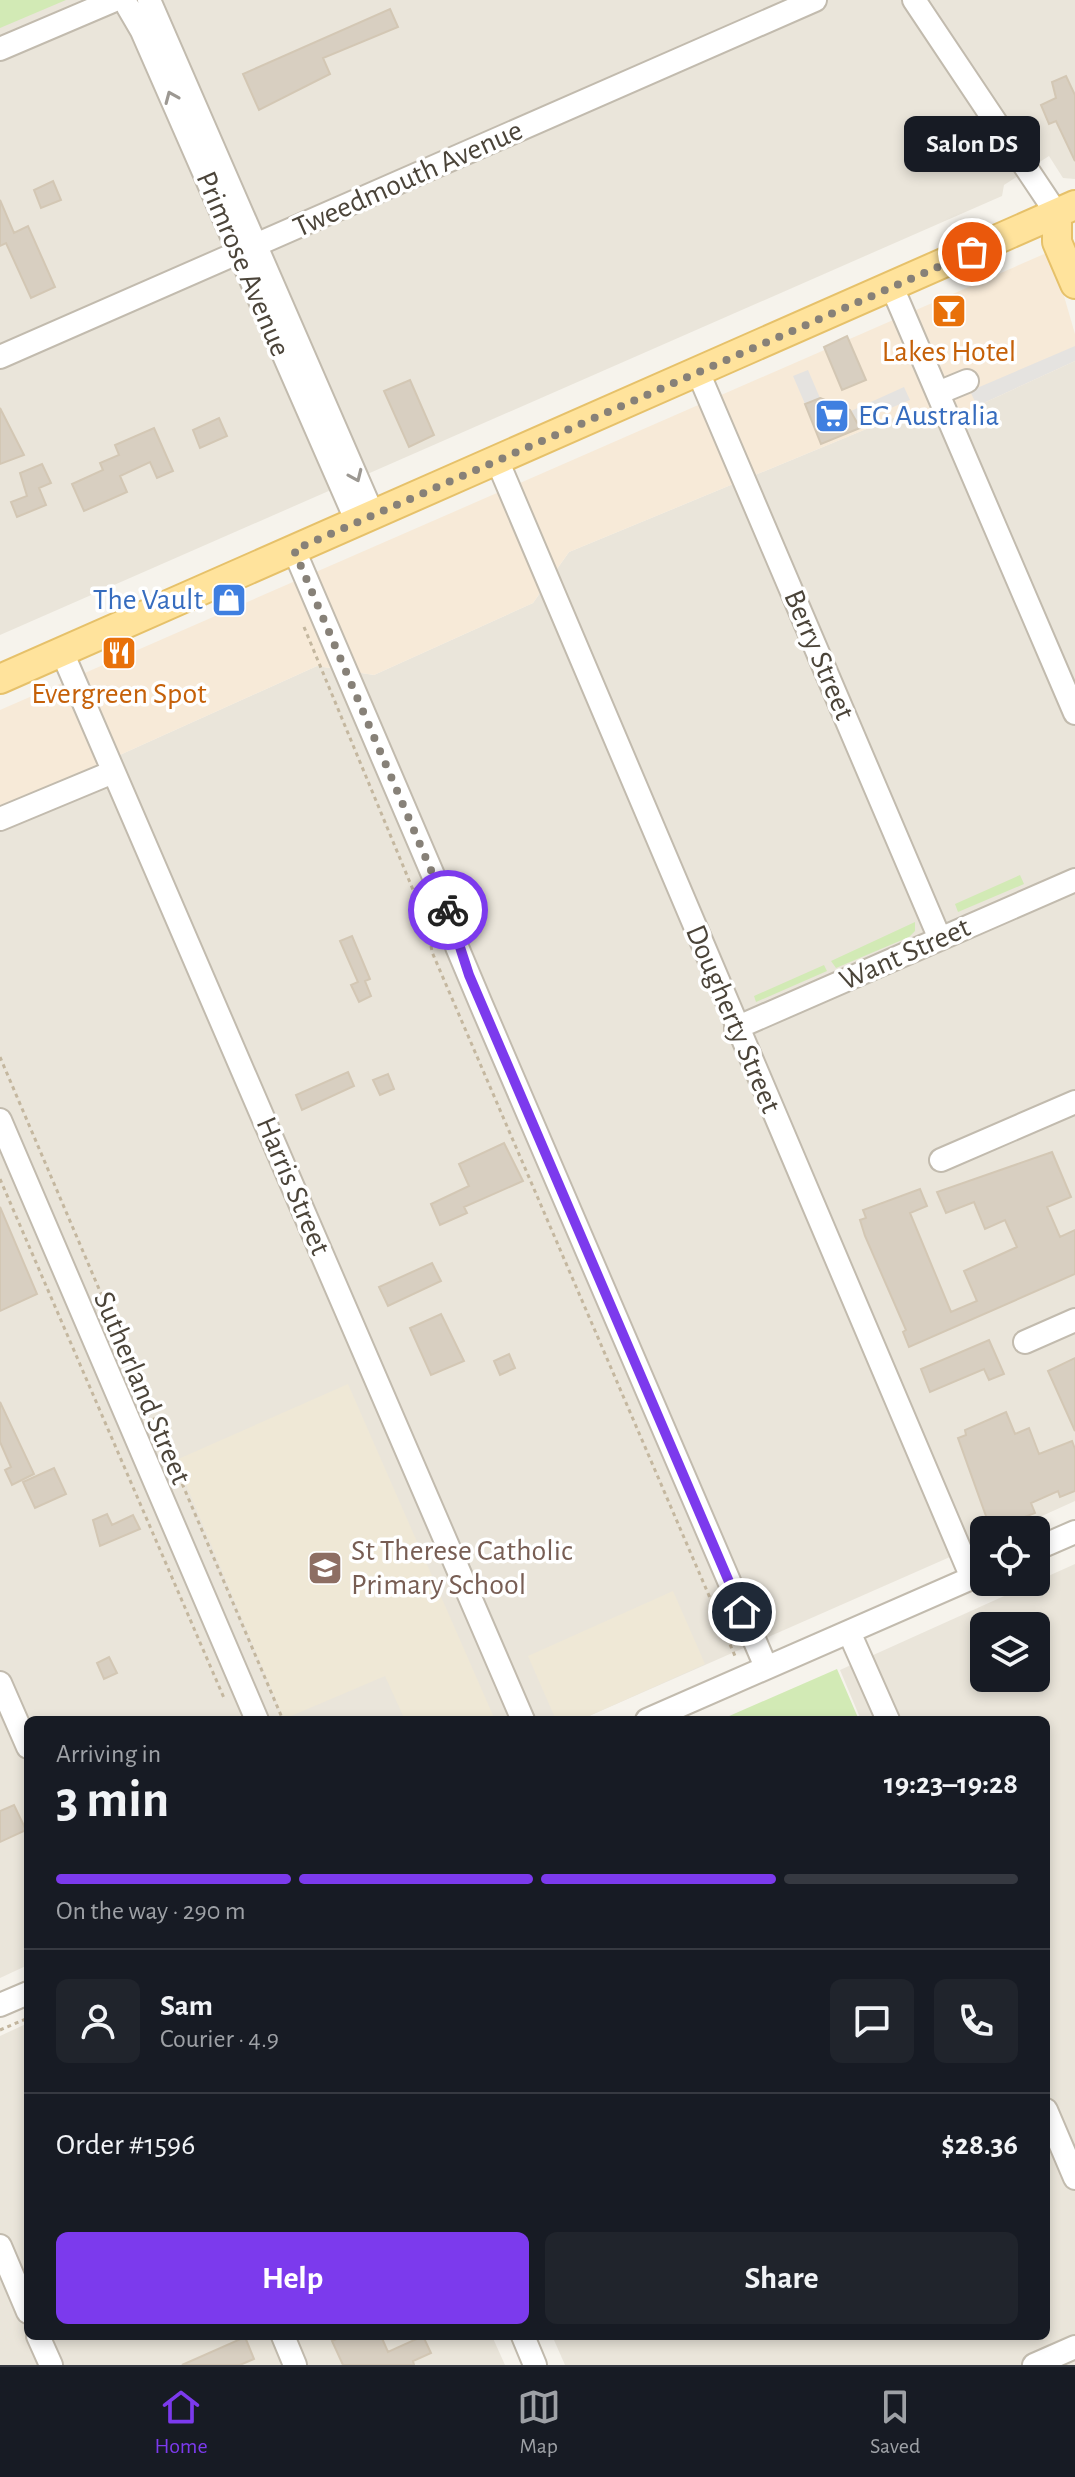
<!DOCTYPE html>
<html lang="en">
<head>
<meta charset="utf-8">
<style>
  :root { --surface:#171b24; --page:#20242c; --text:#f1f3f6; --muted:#9ea1a6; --line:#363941; --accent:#7c3aed }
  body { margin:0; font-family:"Alegreya Sans",sans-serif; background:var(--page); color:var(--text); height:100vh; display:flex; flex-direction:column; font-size:30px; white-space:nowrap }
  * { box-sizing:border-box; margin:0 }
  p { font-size:26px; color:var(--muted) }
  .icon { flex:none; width:44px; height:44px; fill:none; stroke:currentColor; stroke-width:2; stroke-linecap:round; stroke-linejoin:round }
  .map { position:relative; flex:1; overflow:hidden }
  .details { position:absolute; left:24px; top:1716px; width:1026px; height:624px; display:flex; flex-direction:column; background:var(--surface); border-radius:12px; box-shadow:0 4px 12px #0003 }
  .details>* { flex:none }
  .fabs { position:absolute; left:970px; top:1516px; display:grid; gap:16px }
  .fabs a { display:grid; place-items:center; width:80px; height:80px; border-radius:12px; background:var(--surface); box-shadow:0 4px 12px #0003; font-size:40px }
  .pin { position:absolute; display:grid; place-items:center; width:68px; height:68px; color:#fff; margin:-34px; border:4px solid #fff; border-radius:50%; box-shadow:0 2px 8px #0007 }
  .courier { position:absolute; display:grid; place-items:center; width:80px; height:80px; margin:-40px; border:6px solid #7c3aed; border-radius:50%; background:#fff; color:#222; box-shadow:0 2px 10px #0007 }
  .bubble { position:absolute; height:56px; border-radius:12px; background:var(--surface); box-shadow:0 4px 12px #0003; font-size:26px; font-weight:700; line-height:56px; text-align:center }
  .headline em { font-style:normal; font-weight:700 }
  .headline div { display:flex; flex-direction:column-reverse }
  .headline { display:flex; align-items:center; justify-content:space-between; height:136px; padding:0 32px }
  h1 { font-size:52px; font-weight:700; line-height:60px }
  .bar { display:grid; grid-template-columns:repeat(4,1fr); gap:12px 8px; align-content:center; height:96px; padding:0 32px }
  .bar i { height:10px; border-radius:6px; background:var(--line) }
  .bar .on { background:var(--accent) }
  .bar p { grid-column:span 4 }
  .line { display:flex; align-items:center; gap:20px; padding:0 32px; border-top:2px solid var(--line) }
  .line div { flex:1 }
  .round { display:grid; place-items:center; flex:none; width:84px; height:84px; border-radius:12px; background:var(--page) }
  .button { display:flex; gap:16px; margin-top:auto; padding:16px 32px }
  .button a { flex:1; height:92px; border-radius:12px; background:var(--accent); color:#fff; font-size:32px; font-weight:700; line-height:92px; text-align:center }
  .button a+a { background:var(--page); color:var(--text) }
  .tabs { display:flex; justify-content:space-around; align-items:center; height:112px; border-top:2px solid var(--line); background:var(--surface); font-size:22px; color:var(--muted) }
  .tabs a { display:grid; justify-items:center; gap:4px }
  .tabs .on { color:var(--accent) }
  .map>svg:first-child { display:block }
  .residential { fill:#eae5da; fill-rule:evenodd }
  .commercial { fill:#f7ead8 }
  .education { fill:#efe8d6 }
  .green { fill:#d2eab5 }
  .parking { fill:#e5e3e0 }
  .building { fill:#d8cfc1; stroke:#d3c7b4; stroke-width:2 }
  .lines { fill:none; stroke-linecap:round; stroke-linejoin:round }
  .minor-casing { stroke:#c2bbae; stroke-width:26 }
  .major-casing { stroke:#e6c16a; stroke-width:32 }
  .path { stroke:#c4b79f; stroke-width:3; stroke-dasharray:4 4; stroke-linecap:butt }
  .minor { stroke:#fff; stroke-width:22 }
  .major { stroke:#ffe39c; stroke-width:28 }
  .oneway { stroke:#9c9892 }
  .done { stroke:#878178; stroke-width:8; stroke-dasharray:0 14.4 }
  .route { stroke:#7c3aed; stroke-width:10 }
  .labels { text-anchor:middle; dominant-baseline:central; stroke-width:7; stroke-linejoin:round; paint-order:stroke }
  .street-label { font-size:30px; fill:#4b4439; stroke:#fff }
  .food-label { font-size:30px; fill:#c56008; stroke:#fff }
  .shop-label { font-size:30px; fill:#366cbe; stroke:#fff; text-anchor:start }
  .education-label { font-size:30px; fill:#785e54; stroke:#fff; text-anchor:start }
</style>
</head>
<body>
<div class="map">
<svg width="1075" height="2365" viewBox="0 0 1075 2365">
  <rect width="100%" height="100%" fill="#f6f3ec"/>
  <!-- residential -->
  <path class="residential" d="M0 0H1075V179L1063 178 1049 156 1004 185 1002 196 0 635Z
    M1075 361V1501L1011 1530H984V1542L580 1720H28V1965L0 1978V809L317 666 374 675 533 603 569 552 917 408 927 429Z
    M1075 1564V2365H565L554 2340 564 2336H1046V1720H861L840 1670ZM984 1626H1036V1678H984Z
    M28 2023V2336H492L505 2365H0V2036Z"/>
  <!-- commercial -->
  <path class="commercial" d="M1051 251 1075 334V361L927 429 917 408 569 552 533 603 374 675 317 666 0 809V710Z"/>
  <!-- education -->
  <path class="education" d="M348 1384 495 1720H405L385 1676 284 1719 176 1460Z
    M673 1591 705 1664 580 1720H556L528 1656Z"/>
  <!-- green -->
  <path class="green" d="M0 0H66L0 28Z
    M1020 875 1024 884 958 912 955 904Z
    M915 922V931L909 937 836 968 831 961Z
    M824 965 827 971 756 1002 754 996Z
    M837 1669 859 1720H720Z"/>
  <!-- parking -->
  <path class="parking" d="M1075 346V361L977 406 970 391Z
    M808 370 820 398 805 404 793 376Z
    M904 387 910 400 857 422 851 411Z"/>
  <!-- building -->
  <path class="building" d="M390 9 398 27 323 58 330 74 259 110 243 74Z
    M1066 76 1075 95V161L1056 121 1049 124 1041 105 1056 98 1052 82Z
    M53 181 61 200 41 208 34 190Z
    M0 200 14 233 28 226 55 287 31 298 6 243 0 246Z
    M847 336 866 380 842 390 824 347Z
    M410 380 434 435 409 447 384 391Z
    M820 398 850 410 860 428 821 444 805 404Z
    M0 408 24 455 0 464Z
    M219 418 227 436 200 448 193 430Z
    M154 428 173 471 157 478 150 462 120 476 127 492 84 511 72 484 103 470 100 463 119 455 115 445Z
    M42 464 51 483 39 488 46 505 17 517 11 502 27 496 20 473Z
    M352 936 370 979 365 981 371 996 359 1002 351 985 358 982 340 941Z
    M348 1072 354 1086 302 1110 296 1095Z
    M388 1074 394 1089 380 1095 373 1080Z
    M504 1143 523 1181 464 1207 467 1213 440 1225 431 1204 469 1186 459 1164Z
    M1052 1152 1071 1197 1047 1207 1060 1237 1075 1230V1274L909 1347 903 1332 906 1330 865 1236 860 1220 866 1218 863 1210 920 1189 927 1206 910 1213 951 1312 977 1301 964 1271 1017 1247 1005 1220 985 1229 974 1202 946 1213 937 1192Z
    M0 1207 37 1294 0 1311Z
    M432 1263 441 1281 388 1306 379 1287Z
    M441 1314 464 1361 431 1375 410 1328Z
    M989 1340 1004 1374 989 1380 984 1369 930 1392 921 1369Z
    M509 1354 515 1368 500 1375 494 1361Z
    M1075 1358V1431L1048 1371Z
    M0 1402 34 1474 12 1485 5 1470 11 1467 0 1442Z
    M1006 1412 1015 1434 1029 1428 1039 1454 1072 1441 1075 1449V1491L1060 1497 1058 1491 1031 1503 1035 1513 991 1530 958 1438 966 1435 965 1430Z
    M54 1468 66 1494 35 1508 23 1482Z
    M107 1514 112 1525 133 1515 140 1529 100 1546 93 1520Z
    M109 1657 117 1673 104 1679 97 1663Z
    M14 1805 26 1830 0 1842V1811Z
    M343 2336H381L388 2352 423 2336 431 2353 413 2361 414 2365H343L332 2341Z
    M245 2337 254 2359 240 2365H182Z"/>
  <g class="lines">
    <!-- minor casing -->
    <g class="minor-casing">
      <path id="minor" d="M149 0 373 515
        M914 0 1057 214
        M128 7 142 31 357 522
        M0 49 115 0
        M892 287 1075 713
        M0 357 815 0
        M698 372 940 939
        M938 393 967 381
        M497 460 972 1578
        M294 550 448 910 457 947 481 1004 766 1667
        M62 652 523 1720
        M0 819 113 772
        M736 1028 1075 880
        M0 1120 257 1720
        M941 1160 1075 1102
        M1025 1342 1075 1320
        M1036 1549 1075 1532
        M849 1632 888 1720
        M0 1683 28 1747
        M647 1720 983 1573
        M0 2005 28 1993
        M1046 2110 1075 2178
        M0 2246 28 2312
        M38 2336 51 2365
        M283 2336 295 2365
        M523 2336 535 2365
        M1034 2365 1075 2347"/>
    </g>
    <!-- major casing -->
    <g class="major-casing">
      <path id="major" d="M1057 214V242L1075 284
        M0 679 1075 205"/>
    </g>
    <!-- path -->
    <path class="path" d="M304 627 428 926 432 952 735 1656
      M0 1057 283 1720
      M0 1179 224 1698
      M0 2030 28 2018"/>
    <!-- minor -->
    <use href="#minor" class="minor"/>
    <!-- major -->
    <use href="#major" class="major"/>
  </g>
  <!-- one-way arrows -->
  <defs><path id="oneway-chevron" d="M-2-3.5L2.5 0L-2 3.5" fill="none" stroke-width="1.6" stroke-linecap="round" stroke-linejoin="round" transform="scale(2)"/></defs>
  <g class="oneway">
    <use href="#oneway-chevron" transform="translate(171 97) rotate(-113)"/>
    <use href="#oneway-chevron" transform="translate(356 476) rotate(66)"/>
  </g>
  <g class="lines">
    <!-- done -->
    <path class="done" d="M448 910 294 550 972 252"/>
    <!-- route -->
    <path class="route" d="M448 910 469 975 742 1612"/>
  </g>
  <!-- icons -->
  <defs>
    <g id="bar-square" transform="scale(1.8)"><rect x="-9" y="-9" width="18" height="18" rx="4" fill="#e8710a" stroke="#fff"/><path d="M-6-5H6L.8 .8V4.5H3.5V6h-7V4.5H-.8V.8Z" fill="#fff"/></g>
    <g id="supermarket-square" transform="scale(1.8)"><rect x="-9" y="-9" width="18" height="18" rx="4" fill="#3f7fe0" stroke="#fff"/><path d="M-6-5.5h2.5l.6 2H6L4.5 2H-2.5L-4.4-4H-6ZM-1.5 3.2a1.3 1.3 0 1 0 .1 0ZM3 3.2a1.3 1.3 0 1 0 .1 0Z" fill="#fff"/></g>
    <g id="shop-square" transform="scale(1.8)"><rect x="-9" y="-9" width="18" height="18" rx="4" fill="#3f7fe0" stroke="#fff"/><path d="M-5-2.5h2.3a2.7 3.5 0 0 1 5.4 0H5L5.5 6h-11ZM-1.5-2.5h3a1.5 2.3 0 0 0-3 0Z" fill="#fff"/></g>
    <g id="restaurant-square" transform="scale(1.8)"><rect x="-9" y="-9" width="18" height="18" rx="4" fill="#e8710a" stroke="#fff"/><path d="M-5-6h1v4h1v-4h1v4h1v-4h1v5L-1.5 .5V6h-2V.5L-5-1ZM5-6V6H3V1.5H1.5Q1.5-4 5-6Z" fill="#fff"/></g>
    <g id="school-square" transform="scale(1.8)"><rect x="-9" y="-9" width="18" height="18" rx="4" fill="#8d6e63" stroke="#fff"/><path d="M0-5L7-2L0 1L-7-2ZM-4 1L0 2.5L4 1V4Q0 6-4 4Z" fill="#fff"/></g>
  </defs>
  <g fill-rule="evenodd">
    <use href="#bar-square" x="949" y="311"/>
    <use href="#supermarket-square" x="832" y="416"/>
    <use href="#shop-square" x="229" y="600"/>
    <use href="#restaurant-square" x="119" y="653"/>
    <use href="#school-square" x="325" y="1568"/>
  </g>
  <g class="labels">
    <!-- street labels -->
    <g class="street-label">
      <text transform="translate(408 179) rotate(-24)">Tweedmouth Avenue</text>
      <text transform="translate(243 264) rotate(67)">Primrose Avenue</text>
      <text transform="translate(819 655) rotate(67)">Berry Street</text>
      <text transform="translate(905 954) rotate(-24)">Want Street</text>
      <text transform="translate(733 1019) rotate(67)">Dougherty Street</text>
      <text transform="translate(293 1186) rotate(67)">Harris Street</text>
      <text transform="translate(142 1388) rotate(67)">Sutherland Street</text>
    </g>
    <!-- food labels -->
    <g class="food-label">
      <text x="949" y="352">Lakes Hotel</text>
      <text x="119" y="694">Evergreen Spot</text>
    </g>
    <!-- shop labels -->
    <g class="shop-label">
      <text x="858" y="416">EG Australia</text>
      <text x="203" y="600" text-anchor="end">The Vault</text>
    </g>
    <!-- education labels -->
    <g class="education-label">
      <text x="351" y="1551">St Therese Catholic<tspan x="351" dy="34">Primary School</tspan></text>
    </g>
  </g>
</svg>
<div class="fabs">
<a><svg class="icon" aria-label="locate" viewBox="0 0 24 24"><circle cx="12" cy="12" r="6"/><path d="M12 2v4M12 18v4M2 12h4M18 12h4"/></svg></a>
<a><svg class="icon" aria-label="layers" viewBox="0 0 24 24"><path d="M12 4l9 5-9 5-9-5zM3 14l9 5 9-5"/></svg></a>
</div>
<div class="pin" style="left:972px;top:252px;background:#ea580c"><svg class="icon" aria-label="bag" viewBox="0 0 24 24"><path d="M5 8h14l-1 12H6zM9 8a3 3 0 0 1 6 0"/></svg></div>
<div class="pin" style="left:742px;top:1612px;background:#1f2937"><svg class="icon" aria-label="home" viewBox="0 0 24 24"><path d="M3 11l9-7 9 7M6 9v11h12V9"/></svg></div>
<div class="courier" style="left:448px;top:910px"><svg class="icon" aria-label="bike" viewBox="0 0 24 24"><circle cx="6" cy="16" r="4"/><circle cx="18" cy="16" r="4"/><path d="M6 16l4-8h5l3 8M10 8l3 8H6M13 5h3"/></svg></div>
<div class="bubble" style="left:904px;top:116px;width:136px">Salon DS</div>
<section class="details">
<div class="headline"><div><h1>3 min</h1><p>Arriving in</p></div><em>19:23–19:28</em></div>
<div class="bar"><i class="on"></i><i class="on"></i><i class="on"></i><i></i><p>On the way · 290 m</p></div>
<div class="line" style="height:144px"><a class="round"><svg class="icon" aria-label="person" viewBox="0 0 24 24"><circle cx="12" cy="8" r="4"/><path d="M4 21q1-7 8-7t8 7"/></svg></a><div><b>Sam</b><p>Courier · 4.9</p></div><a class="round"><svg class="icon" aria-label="chat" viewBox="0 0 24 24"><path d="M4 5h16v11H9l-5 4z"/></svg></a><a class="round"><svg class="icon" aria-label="phone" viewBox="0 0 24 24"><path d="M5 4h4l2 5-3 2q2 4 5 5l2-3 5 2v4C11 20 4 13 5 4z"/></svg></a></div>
<div class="line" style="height:104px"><div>Order #1596</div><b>$28.36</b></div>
<div class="button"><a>Help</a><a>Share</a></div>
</section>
</div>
<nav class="tabs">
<a class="on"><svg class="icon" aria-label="home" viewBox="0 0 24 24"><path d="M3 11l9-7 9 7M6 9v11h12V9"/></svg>Home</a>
<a><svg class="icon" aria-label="map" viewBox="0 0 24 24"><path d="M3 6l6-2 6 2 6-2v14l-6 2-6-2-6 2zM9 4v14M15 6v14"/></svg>Map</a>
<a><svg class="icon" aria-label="saved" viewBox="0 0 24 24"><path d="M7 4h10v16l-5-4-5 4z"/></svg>Saved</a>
</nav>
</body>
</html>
